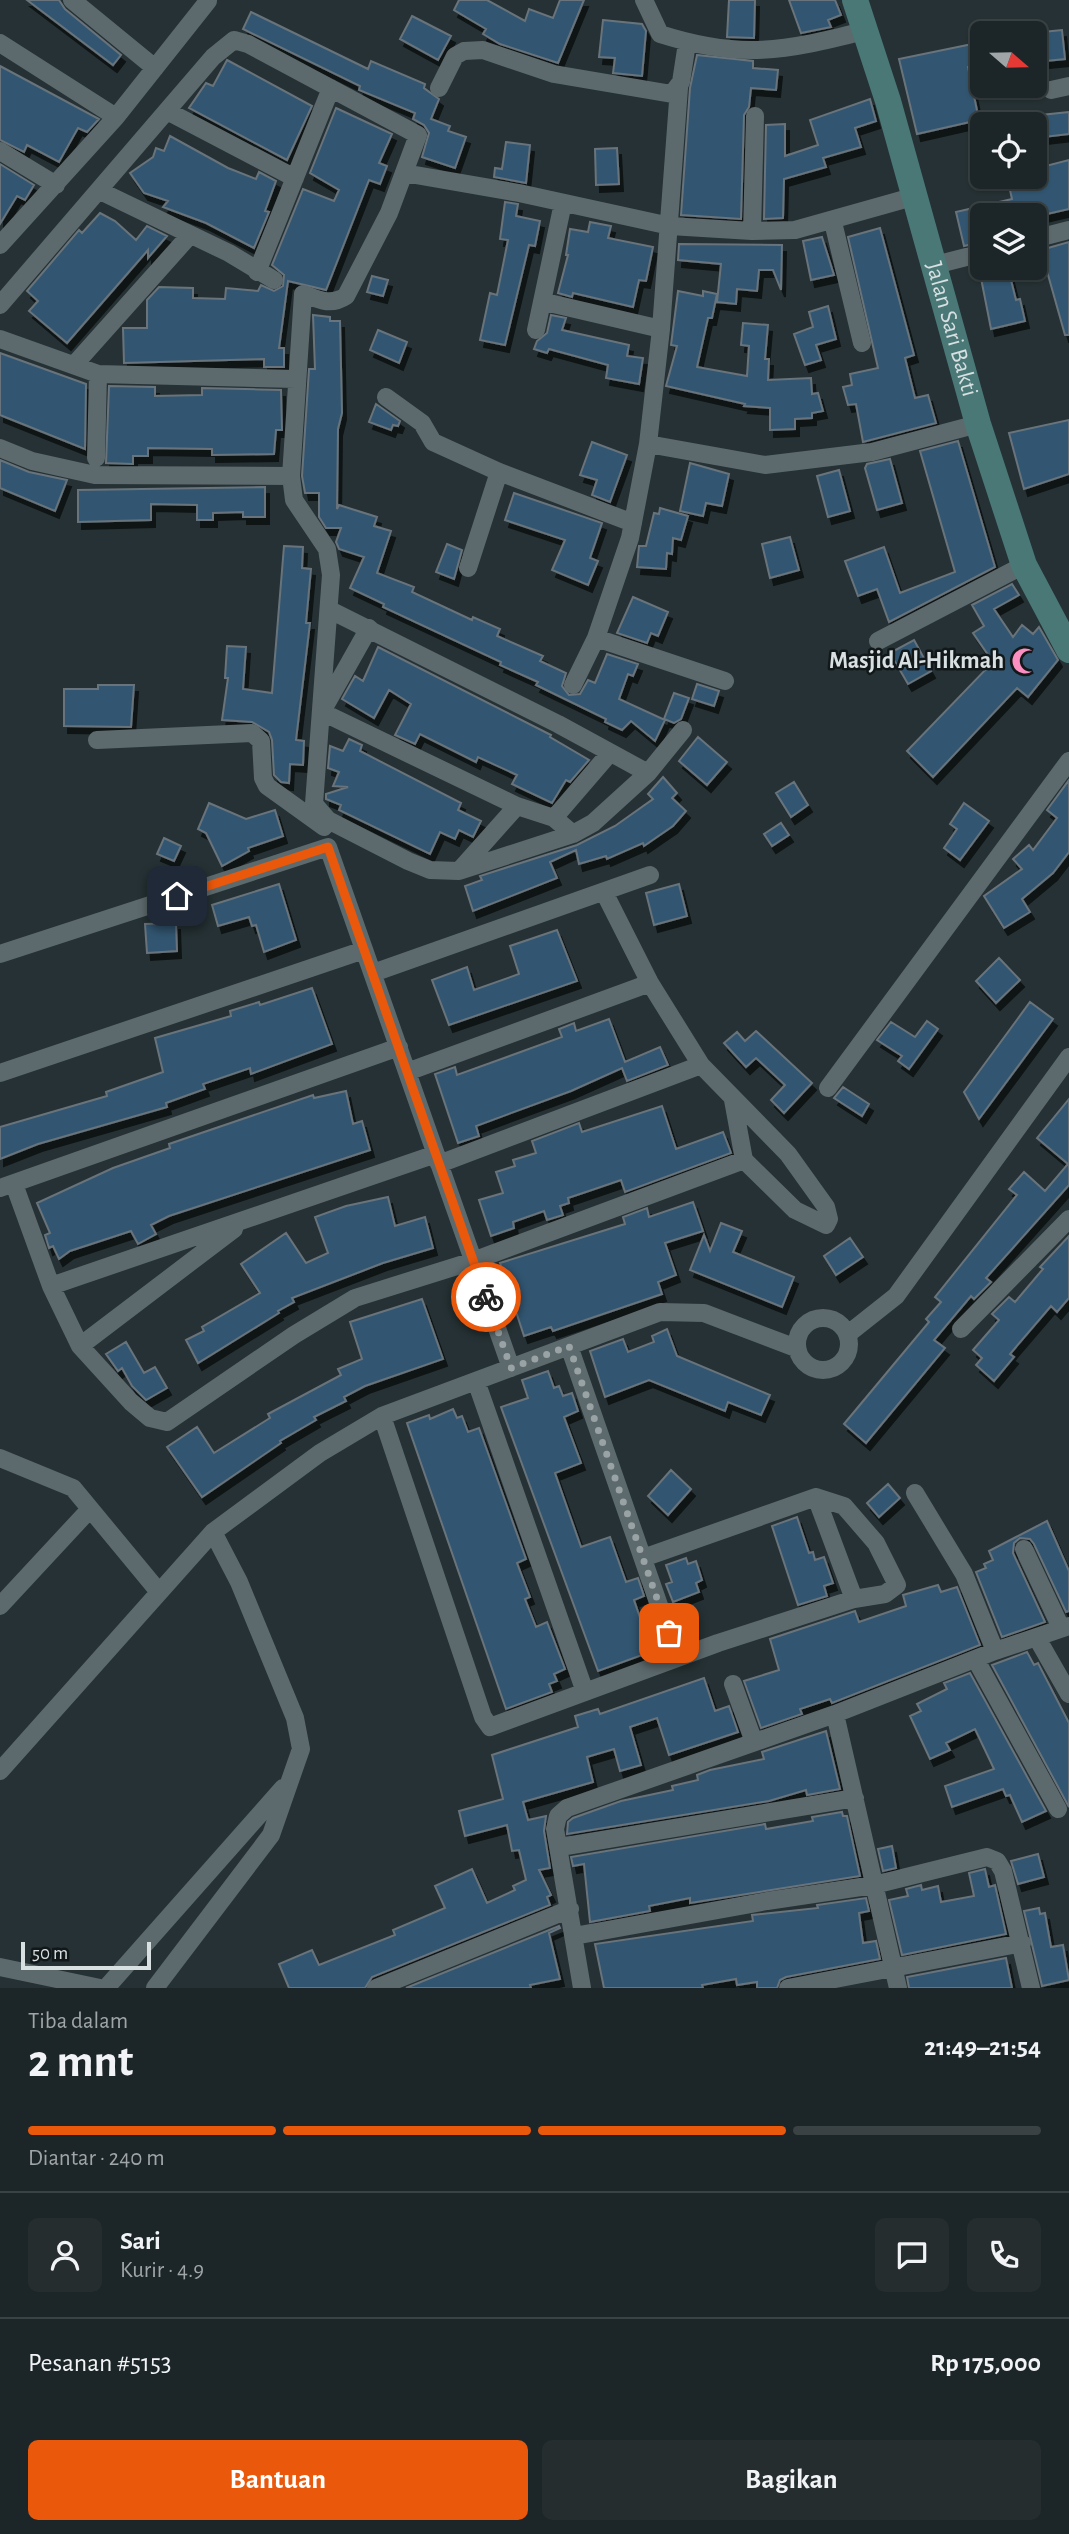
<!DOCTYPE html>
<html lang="id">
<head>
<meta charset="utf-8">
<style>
  :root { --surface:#1c2527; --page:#252d2f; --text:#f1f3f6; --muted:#a0a5a7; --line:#3a4244; --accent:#ea580c }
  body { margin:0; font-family:"Alegreya Sans",sans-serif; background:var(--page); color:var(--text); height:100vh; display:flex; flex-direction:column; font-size:26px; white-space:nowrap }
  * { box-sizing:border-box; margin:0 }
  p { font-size:23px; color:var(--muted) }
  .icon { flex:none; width:38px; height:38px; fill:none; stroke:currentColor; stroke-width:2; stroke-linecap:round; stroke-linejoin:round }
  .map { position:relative; height:1988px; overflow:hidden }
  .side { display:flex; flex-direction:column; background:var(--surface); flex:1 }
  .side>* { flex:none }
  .needle { width:46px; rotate:110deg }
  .buttons { position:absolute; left:970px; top:21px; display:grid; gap:14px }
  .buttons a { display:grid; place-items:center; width:77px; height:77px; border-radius:10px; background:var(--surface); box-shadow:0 2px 5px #0004,0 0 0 2px var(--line); font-size:35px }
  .scale { position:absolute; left:21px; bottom:18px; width:130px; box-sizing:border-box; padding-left:7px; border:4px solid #d8e0e2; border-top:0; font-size:19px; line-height:24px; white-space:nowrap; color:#d8e0e2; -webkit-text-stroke:5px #121819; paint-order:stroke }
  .pin { position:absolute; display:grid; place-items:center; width:60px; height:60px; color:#fff; margin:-30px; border-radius:14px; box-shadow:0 4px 10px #0006 }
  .courier { position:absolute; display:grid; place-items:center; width:70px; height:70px; margin:-35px; border:5px solid #ea580c; border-radius:50%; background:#fff; color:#222; box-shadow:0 2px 9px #0007 }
  .headline em { font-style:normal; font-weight:600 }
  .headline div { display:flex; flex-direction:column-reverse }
  .headline { display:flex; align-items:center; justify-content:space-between; height:119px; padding:0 28px }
  h1 { font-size:46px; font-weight:600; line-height:52px }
  .bar { display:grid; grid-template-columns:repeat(4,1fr); gap:10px 7px; align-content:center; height:84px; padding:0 28px }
  .bar i { height:9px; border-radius:5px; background:var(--line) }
  .bar .active { background:var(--accent) }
  .bar p { grid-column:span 4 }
  .line { display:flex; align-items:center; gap:18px; padding:0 28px; border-top:2px solid var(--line) }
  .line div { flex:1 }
  .round { display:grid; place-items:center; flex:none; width:74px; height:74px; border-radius:10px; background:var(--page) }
  .button { display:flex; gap:14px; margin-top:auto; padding:14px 28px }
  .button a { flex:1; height:80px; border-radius:10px; background:var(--accent); color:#fff; font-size:28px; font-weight:600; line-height:80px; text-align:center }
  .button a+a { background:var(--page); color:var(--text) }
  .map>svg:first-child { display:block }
  .building { fill:#305771; stroke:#69737b; stroke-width:2; filter:url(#shadow) }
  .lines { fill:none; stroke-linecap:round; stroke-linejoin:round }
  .minor { stroke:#5d6a6d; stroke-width:18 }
  .secondary { stroke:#497876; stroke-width:26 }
  .done { stroke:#99a3a5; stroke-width:7; stroke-dasharray:0 12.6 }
  .route { stroke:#ea580c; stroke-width:9 }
  .labels { text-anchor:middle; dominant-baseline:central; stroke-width:5; stroke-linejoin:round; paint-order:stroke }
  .street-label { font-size:24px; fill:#d8e0e2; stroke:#121819 }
  .poi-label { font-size:24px; font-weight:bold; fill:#d8e0e2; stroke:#121819; text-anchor:end }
</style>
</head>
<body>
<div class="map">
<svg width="1069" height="1988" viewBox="0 0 1069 1988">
  <defs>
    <filter id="shadow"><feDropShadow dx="4" dy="7" stdDeviation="0" flood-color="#0009"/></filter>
  </defs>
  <rect width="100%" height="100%" fill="#253134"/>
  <!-- building -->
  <path class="building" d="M27 0H59L65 9 121 55 113 65Z
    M459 0H487L525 21 529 9 553 18 560 0H584L558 63 500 44 483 34 486 29 454 10Z
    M729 0H755L754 38 727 37Z
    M789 0H835L841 15 828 20 831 27 801 33Z
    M251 12 368 69 371 61 425 84 424 88 439 99 431 119 450 126 448 131 466 137 455 168 422 157 429 133 424 125 413 119 415 113 359 90 360 86 243 29Z
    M412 16 451 36 438 60 400 39Z
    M603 20 642 24 646 31 642 76 613 73 615 58 599 57Z
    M1062 30 1065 59 1046 61 1043 32Z
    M982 42V65L968 67 979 120 917 134 899 59Z
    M697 55 753 61V68L778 70 776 90 751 88 749 107 744 115 741 219 681 215 690 88Z
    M227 60 312 106 287 160 189 108 206 83 213 86Z
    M0 66 99 119 87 132 78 128 59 162 27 145 24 152 0 140Z
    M870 99 876 121 855 128 861 147 823 158 826 167 784 179 783 218 764 219 766 125 785 124V156L818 145 810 120Z
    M336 108 392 134 379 163 387 166 380 184 369 180 326 290 288 281 279 348H284V367H264V359L124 363 123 328H147V300L159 287 193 288V298L225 299 226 288 258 291 261 285 274 291 283 286 284 275 272 265 303 189 334 201 339 190 310 173Z
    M1069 112V134L1044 137 1041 115Z
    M170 136 228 168 256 179 259 172 276 181 265 211 269 212 254 248 206 223 163 207 168 201 144 193 130 173 153 157 156 148 164 151Z
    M506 142 530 145 526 183 494 177 495 168 502 169Z
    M617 148 619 184 596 185 595 149Z
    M1069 160V209L1034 217 982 215V242L964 246 956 212 1012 199 1007 177H1034V169Z
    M0 164 34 185 25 200 17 196 0 224Z
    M505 202 518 204 516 216 540 221 535 246 529 245 505 345 480 340 490 293 497 295 508 240 500 239Z
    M100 213 115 221 136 240 147 226 167 236 148 258V250L67 343 29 311 38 301 27 291 79 230 82 233Z
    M590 222 611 226 608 238 653 247 646 281 639 280 633 307 573 293 572 297 558 293 568 255H566L570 229 588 232Z
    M880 228 914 355 905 358 915 398 928 395 936 423 863 442 856 404 848 405 843 387 852 385 850 374 878 368 848 237Z
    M822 237 834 275 811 280 803 241Z
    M1069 242V335H1065L1041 250Z
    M679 244 782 245 781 290 773 270H759L757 291 737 289 736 304 717 302 721 264 678 260Z
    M979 268H1008L1016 300 1020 299 1025 321 991 329Z
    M372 276 388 280 383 296 367 292Z
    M678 291 703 296V291L717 294 712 318H708L697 367 747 376 749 346 741 345 743 323 768 325 765 359H769L768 380 811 378 812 394 818 393 823 411 812 413V418L795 419V429L770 430V408L744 406 745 404 666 386 677 346 671 345Z
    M828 306 836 339 816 345 821 360 805 365 794 334 813 327 809 312Z
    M313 315 330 317V321H340L342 413 338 429 337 509 339 505 377 517 374 526 391 531 377 573 414 587 412 592 472 620 473 617 500 629 497 636 543 656 540 661 566 673 562 686 569 695 580 694 588 680 595 683 607 654 638 664 633 676 628 674 619 699 665 720 655 741 631 721 622 730 605 722 606 719 536 685 538 682 500 665 501 662 383 607 384 604 350 588 364 557 339 549 336 542 341 528H326L319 517V493H305L302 476 309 369H315Z
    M551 315 566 318 562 330 629 345 627 356 643 358 639 384 606 378 608 365 549 349 547 353 534 349 537 341 547 333Z
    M378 330 407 342 399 363 370 350Z
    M0 353 86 384 85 449 0 415Z
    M109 386 155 387V396L202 395V388L281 390 282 430H276L274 454 212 455V449L148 448V456H133V464L106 463Z
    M376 404 400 421 398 426 393 425 391 430 369 422Z
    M1069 420V474L1024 489 1009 433Z
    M958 441 995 567 889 622 877 589 858 596 845 561 884 547 900 593 955 572 920 451Z
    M592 442 627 455 610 502 592 495 597 480 580 475Z
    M890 459 902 503 877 510 865 468 867 464Z
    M0 460 29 472 67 480 55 511 0 488Z
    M690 463 729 474 722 506 706 503 703 516 680 511Z
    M839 470 850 511 828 517 817 476Z
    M265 487V517H243V512L213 513V520H197V505L151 504V520L78 522V490Z
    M514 493 602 523 590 558 598 561 588 585 552 570 565 540 505 520Z
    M660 508 688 516 681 540 673 538 672 554 667 553 666 569 637 567 639 546H646L654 513 659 514Z
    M790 537 799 570 770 578 762 544Z
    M447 544 462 550 454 579 436 572Z
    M284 546 303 547 302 568 311 569 306 623H310L296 740 304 741 303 765 290 764 289 783 281 782 274 775 272 740 269 732 252 722 222 720 228 678H225L227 646 246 647 243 689 272 693Z
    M1012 584 1019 595 994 609 1013 637 1022 625 1033 634 1039 627 1058 660 1028 697 1017 688 933 777 907 751 993 662 973 633 984 626 972 605Z
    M633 597 668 612 658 636 651 633 647 643 617 633Z
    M914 640 931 671 908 684 890 653Z
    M378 647 551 735 550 737 589 760 570 782 566 780 552 803 512 784 517 775 478 757 476 762 420 734 415 744 395 735 411 704 389 690 374 718 342 699 355 676 363 681Z
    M697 684 719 691 714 706 692 699Z
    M98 685H134L131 727 64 726V689H98Z
    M674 693 689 698 681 719 674 723 664 719Z
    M698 737 727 762 707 785 679 761Z
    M349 739 362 745 360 751 461 803 458 810 481 821 473 837 459 830 455 839 440 832 430 854 339 810 341 805 326 799V794L348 787 333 786 339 772 328 768 330 746 343 751Z
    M663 777 677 793 672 798 686 811 673 826 644 846 643 843 607 859 606 856 579 864 576 850 550 862 557 878 473 911 465 886 482 880 480 876 577 845 615 826 653 799 648 794Z
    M1069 780V852L1053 873 1022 899 1030 912 1004 928 984 896 1022 869 1013 859 1029 845 1033 850 1057 818 1047 810Z
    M794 782 808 805 791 817 776 793Z
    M209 803 246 819 275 810 283 836 248 848 249 851 222 866 206 833 198 829Z
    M964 803 989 821 960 860 944 848 957 829 950 824Z
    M781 823 789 835 772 846 764 834Z
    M164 838 181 846 174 861 157 854Z
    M279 884 296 940 264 952 256 925 252 926 249 917 218 926 212 905Z
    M679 884 687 916 654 925 646 893Z
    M176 923 177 951 147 953 145 924Z
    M557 930 577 981 449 1025 432 980 467 967 474 990 519 974 510 946Z
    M999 958 1020 980 996 1003 976 981Z
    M312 988 332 1044 251 1074 250 1068 203 1084 205 1089 166 1103 167 1107 38 1144 0 1159V1127L107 1096 106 1092 163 1072 155 1038 231 1016 230 1011 259 1002 260 1005Z
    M1030 1002 1053 1019 979 1119 964 1092Z
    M609 1019 625 1062 660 1047 668 1065 627 1081 622 1068 571 1091 476 1126 479 1136 458 1143 435 1074 455 1067 457 1075 562 1037 559 1029 574 1023 576 1031Z
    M927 1021 938 1029 909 1069 898 1061 902 1056 877 1040 891 1022 915 1037Z
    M756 1031 812 1083 784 1113 771 1100 785 1085 756 1058 746 1067 724 1043 737 1032 745 1041Z
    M843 1087 869 1104 862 1116 834 1098Z
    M346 1091 353 1124 362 1121 370 1150 169 1216 151 1225 156 1234 138 1244 131 1231 70 1251 59 1259 53 1246 49 1248 45 1235 50 1233 37 1203 113 1168 170 1148 169 1144 313 1095 314 1098Z
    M1069 1099V1185L986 1278 991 1282 974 1299 971 1296 934 1340 945 1348 866 1443 844 1424 929 1322 926 1319 941 1302 935 1297 1017 1195 1009 1189 1024 1172 1045 1191 1068 1164 1037 1138Z
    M662 1106 676 1149 723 1132 731 1153 625 1192 621 1180 580 1194 568 1198 569 1203 560 1206 563 1215 547 1220 544 1211 513 1222 514 1228 491 1236 479 1200 503 1193 496 1172 515 1166 513 1160 536 1153 532 1141 579 1123 582 1132Z
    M388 1197 395 1226 425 1217 433 1248 383 1263 292 1298 294 1302 278 1311 279 1313 198 1363 186 1340 204 1331 202 1327 260 1293 241 1264 286 1233 306 1263 328 1253 315 1217 346 1206Z
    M693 1202 703 1231 665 1243 676 1275 658 1282 662 1294 553 1331 551 1327 524 1336 500 1263 625 1224 623 1217 647 1208 649 1217Z
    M721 1223 742 1231 733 1252 794 1277 782 1307 690 1270 704 1235 710 1251Z
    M1069 1236V1298L1057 1312 1051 1306 1010 1354 1014 1357 994 1381 976 1365 982 1358 973 1350 999 1320 992 1314 1009 1297 1015 1302 1043 1269 1040 1267Z
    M850 1238 863 1257 836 1275 824 1256Z
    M422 1299 443 1359 365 1386 344 1397 346 1401 314 1417 316 1420 280 1441 281 1443 202 1497 167 1447 197 1427 214 1453 270 1418 268 1414 341 1375 338 1369 362 1359 350 1322Z
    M667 1329 677 1356 770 1395 761 1415 728 1402 725 1411 649 1380 605 1397 590 1351 623 1339 628 1352 654 1342 652 1336Z
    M126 1342 144 1373 155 1367 167 1388 146 1400 132 1386 122 1368 118 1371 106 1354Z
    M548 1371 554 1388 559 1386 563 1396 572 1393 578 1411 564 1417 581 1463 555 1473 581 1547 610 1537 626 1582 638 1578 644 1596 634 1600 646 1635 648 1646 643 1648 645 1654 598 1671 501 1407 528 1398 522 1380Z
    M453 1409 457 1418 462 1416 468 1432 479 1428 526 1559 517 1563 530 1597 525 1599 536 1627 547 1622 565 1669 554 1674 557 1681 549 1684 552 1692 506 1709 407 1423 429 1415 430 1419Z
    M671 1470 691 1489 668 1515 648 1496Z
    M888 1484 900 1498 879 1517 867 1503Z
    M797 1517 809 1553 813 1552 815 1560 824 1557 833 1583 824 1586 827 1596 798 1605 772 1526Z
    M1047 1521 1069 1571V1611L1066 1612 1034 1544 1030 1539 1020 1538 1014 1543 1013 1553 1045 1622 1002 1637 976 1572 986 1568 984 1564 993 1560 989 1551Z
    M686 1558 688 1564 696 1561 702 1580 696 1583 699 1592 673 1602 666 1584 672 1582 666 1565Z
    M938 1585 941 1592 957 1587 980 1645 832 1703 830 1699 800 1709 802 1714 761 1728 744 1681 779 1670 770 1639 855 1611 859 1622 906 1606 903 1595Z
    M1027 1652 1034 1665 1038 1663 1069 1723V1807L992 1665Z
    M970 1673 1046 1811 1022 1822 1010 1795 1006 1796 1003 1789 952 1807 945 1786 994 1769 975 1729 946 1743 950 1750 930 1759 910 1716 921 1711 917 1704 947 1689 944 1683Z
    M704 1678 715 1711 729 1706 738 1732 669 1755 657 1718 630 1727 641 1765 620 1771 614 1749 587 1757 593 1782 523 1802 528 1820 546 1816 544 1831 550 1868 539 1870 551 1895 547 1897 550 1905 372 1977 365 1988H289L279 1964 312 1950 319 1965 395 1935 393 1930 445 1908 435 1886 472 1869 487 1903 515 1890 513 1886 526 1880 519 1850 512 1851 507 1825 465 1836 459 1811 503 1799 492 1755 578 1727 575 1716 598 1709 600 1714Z
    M826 1731 840 1789 807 1795 806 1790 769 1801 567 1834 568 1822 573 1818 621 1801 673 1790 672 1786 698 1780 697 1775 710 1770 764 1759 762 1752Z
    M842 1812 843 1816H847L860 1876 690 1903V1898L649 1906 650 1911 590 1922 584 1864 573 1866 571 1857 765 1824 766 1829 813 1821 812 1817Z
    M892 1846 896 1868 883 1871 878 1849Z
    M1038 1854 1044 1877 1018 1884 1011 1861Z
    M985 1869 989 1887 995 1885 1006 1934 902 1955 889 1900 908 1896 906 1889 921 1885 922 1890 938 1886 941 1902 974 1896 969 1873Z
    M866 1898 869 1911 859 1913 863 1943 876 1941 880 1959 786 1977 780 1980 777 1988H757V1982L737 1985 736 1979 702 1985 703 1988H604L595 1944 753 1921 752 1915 818 1908 817 1905Z
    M1039 1908 1040 1914 1045 1913 1051 1947 1063 1945 1069 1980 1042 1986 1024 1911Z
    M559 1926 560 1928 549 1933 560 1979 530 1985 531 1988H406Z
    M1006 1958 1012 1988H909L907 1977Z"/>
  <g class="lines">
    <!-- minor -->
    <path class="minor" d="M72 0 155 68
      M644 0 660 34C741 60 784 51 864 31
      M0 43 116 117
      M439 88 455 56 464 51 483 50 554 74 672 94 681 82 687 43
      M1051 90 1069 86
      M169 112 295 178
      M0 151 56 185
      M404 173 519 193 670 226 752 231 795 230 916 196
      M100 191 229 253 274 280
      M833 222 862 343
      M752 231 755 116
      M1034 239 1069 230
      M0 245 116 117 208 1
      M935 265 982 253
      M257 272 331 88
      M545 302 661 329
      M0 305 213 57 234 40 248 44 418 135 389 213 346 296C331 306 319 300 303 294L291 476 294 500 327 549 331 575 314 804 328 820 408 861 430 870 459 871 573 834 593 823 648 773 683 730
      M536 330 563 203
      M0 339 98 374 296 379
      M74 365 190 235
      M386 397 422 423 433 442 499 472 633 523
      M648 444 765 465 872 452 978 424
      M0 448 32 461 95 475 291 476
      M96 458 98 374
      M468 568 499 472
      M330 610 558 724 648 773
      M596 638 725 681
      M878 641 1024 565
      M573 685 596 638 630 538 648 444 661 329 679 88
      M325 706 369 628
      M322 712 517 806 554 818 573 834
      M97 740 252 733 261 741 263 778 267 786 324 827
      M554 818 609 754
      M459 871 517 806
      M604 892 650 983 701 1065 788 1154 826 1207 829 1219 826 1225 795 1210 744 1160 733 1100
      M0 954 328 847 511 1368
      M373 973 650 875
      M407 1072 650 983
      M0 1073 364 950
      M828 1088 1069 761
      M439 1164 701 1065
      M14 1184 51 1286 80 1346 131 1402 150 1418 167 1422 294 1335 355 1298 473 1261 744 1160
      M0 1188 399 1047
      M51 1286 436 1154
      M797 1344a26 26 0 1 1 52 0a26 26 0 1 1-52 0Z
      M961 1329 1069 1219
      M848 1334 896 1296 1069 1057
      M80 1346 234 1229
      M569 1346 677 1657
      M476 1381 585 1692
      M382 1416 483 1717 490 1727 718 1643 854 1599 885 1594 897 1585 876 1543 844 1506 816 1497
      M0 1458 73 1488 159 1592
      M915 1493 964 1574 995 1651
      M1024 1549 1061 1628
      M643 1558 816 1497 854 1599
      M0 1606 90 1509
      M1037 1638 1069 1694
      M976 1660 1058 1809
      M733 1684 754 1742
      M835 1714 898 1988
      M0 1771 213 1532 320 1453 382 1416 660 1312 704 1313 796 1348
      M560 1847 855 1798
      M574 1936 767 1901 874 1885 987 1857 997 1861 1003 1871 1031 1988
      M0 1967 100 1988
      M106 1988 283 1788
      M155 1988 271 1835 301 1749 295 1718 239 1582 213 1532
      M376 1988 570 1909
      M582 1988 555 1829 558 1816 567 1808 835 1714 995 1651 1069 1626
      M788 1988 1022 1943"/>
    <!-- secondary -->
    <path class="secondary" id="s1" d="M855 0 888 101 978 424 1024 565 1069 650"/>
  </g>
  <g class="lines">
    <!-- done -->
    <path class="done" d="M486 1297 511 1368 569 1346 669 1633"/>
    <!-- route -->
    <path class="route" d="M177 896 328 847 486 1297"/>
  </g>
  <!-- icons -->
  <defs>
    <g id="mosque-bare" transform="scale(2.1)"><path d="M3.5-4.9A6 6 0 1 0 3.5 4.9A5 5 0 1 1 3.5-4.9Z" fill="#fc8fc1" stroke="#121819" stroke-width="2.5" paint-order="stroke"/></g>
  </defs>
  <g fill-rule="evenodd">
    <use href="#mosque-bare" x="1025" y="661"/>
  </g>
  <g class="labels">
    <!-- street labels -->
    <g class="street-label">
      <text stroke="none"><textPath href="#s1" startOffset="343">Jalan Sari Bakti</textPath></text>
    </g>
    <!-- poi labels -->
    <g class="poi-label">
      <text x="1004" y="661">Masjid Al-Hikmah</text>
    </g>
  </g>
</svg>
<div class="buttons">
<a><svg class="needle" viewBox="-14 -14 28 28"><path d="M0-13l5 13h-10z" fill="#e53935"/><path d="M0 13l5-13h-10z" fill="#a0a5a7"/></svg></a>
<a><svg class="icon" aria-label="locate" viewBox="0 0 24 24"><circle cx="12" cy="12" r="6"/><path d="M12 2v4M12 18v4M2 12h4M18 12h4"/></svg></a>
<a><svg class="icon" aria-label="layers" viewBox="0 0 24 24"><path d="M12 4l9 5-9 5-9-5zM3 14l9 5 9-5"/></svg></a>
</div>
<div class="scale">50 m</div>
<div class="pin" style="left:669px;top:1633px;background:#ea580c"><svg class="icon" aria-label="bag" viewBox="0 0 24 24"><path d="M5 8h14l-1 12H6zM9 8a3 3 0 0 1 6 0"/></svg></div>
<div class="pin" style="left:177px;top:896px;background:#1f2937"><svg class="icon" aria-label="home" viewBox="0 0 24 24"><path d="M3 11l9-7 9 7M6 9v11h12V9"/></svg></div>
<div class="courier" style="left:486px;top:1297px"><svg class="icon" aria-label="bike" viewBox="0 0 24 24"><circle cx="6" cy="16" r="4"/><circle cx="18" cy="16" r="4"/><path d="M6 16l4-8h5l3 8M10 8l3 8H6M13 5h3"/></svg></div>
</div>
<section class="side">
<div class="headline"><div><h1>2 mnt</h1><p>Tiba dalam</p></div><em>21:49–21:54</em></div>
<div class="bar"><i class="active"></i><i class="active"></i><i class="active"></i><i></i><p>Diantar · 240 m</p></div>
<div class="line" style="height:126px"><a class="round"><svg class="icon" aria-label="person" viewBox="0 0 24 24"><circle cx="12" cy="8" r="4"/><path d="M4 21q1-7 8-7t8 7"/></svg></a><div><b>Sari</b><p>Kurir · 4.9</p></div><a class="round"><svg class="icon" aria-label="chat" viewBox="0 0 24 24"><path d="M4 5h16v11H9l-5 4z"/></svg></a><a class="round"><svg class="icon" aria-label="phone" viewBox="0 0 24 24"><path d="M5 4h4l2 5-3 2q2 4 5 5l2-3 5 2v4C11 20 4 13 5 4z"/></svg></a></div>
<div class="line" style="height:91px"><div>Pesanan #5153</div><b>Rp 175,000</b></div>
<div class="button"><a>Bantuan</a><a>Bagikan</a></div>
</section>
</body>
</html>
